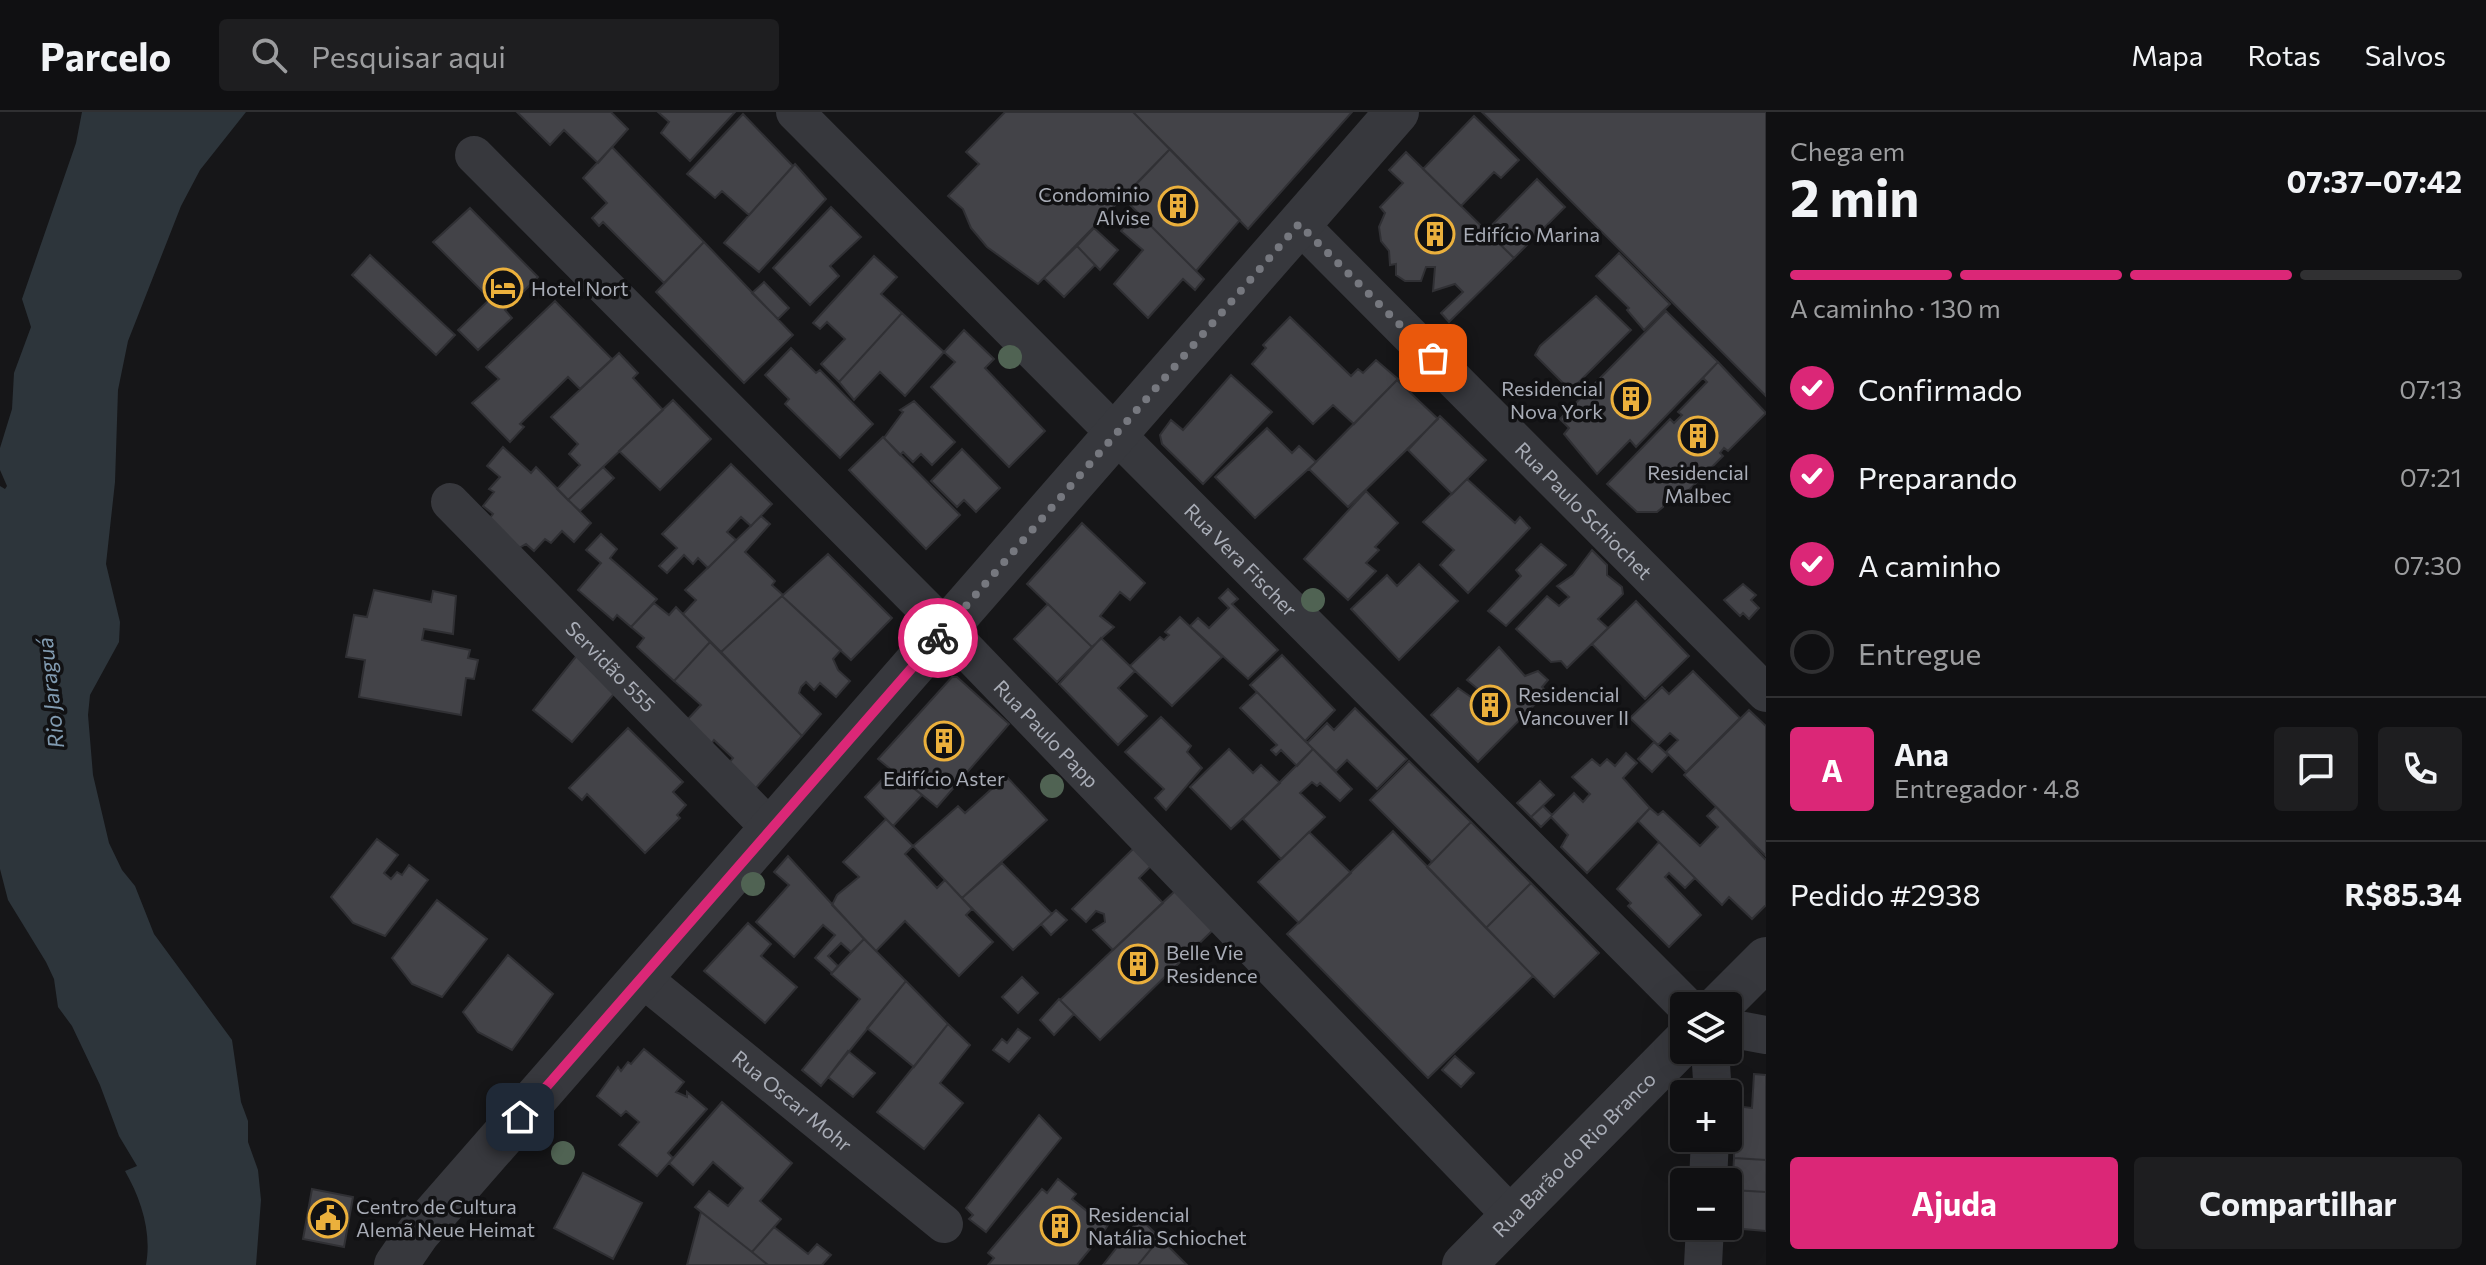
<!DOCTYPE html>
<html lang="pt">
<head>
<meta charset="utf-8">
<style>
  :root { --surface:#101012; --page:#1e1e20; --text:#f1f3f6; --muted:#9c9d9f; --line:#303032; --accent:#db2777 }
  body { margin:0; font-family:Commissioner,sans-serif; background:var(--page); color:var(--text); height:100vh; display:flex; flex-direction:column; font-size:30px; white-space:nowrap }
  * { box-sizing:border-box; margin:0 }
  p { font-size:26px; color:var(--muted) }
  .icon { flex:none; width:44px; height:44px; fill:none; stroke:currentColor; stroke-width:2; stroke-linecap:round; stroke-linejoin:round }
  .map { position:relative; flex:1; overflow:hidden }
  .side { display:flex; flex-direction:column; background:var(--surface); width:720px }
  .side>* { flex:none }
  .fabs { position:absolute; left:1670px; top:880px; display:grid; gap:16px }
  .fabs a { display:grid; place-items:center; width:72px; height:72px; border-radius:8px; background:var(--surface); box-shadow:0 8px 32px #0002,0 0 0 2px var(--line); font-size:40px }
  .pin { position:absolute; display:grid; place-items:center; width:68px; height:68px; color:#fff; margin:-34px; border-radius:16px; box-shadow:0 4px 12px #0006 }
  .courier { position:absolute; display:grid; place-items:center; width:80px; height:80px; margin:-40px; border:6px solid #db2777; border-radius:50%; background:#fff; color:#222; box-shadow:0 2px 10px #0007 }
  .head em { font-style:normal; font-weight:700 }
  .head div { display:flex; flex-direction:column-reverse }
  .head { display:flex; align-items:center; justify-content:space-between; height:136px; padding:0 24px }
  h1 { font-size:52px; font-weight:700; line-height:60px }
  .bar { display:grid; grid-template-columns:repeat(4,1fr); gap:12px 8px; align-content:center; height:96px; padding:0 24px }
  .bar i { height:10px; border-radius:6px; background:var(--line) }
  .bar .current { background:var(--accent) }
  .bar p { grid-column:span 4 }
  .line { display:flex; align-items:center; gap:20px; padding:0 24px; border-top:2px solid var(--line) }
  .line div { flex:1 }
  .round { display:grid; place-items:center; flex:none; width:84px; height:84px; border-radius:8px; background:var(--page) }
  ol { padding:0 24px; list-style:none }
  li { display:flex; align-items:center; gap:24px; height:88px }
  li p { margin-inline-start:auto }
  li .icon { padding:8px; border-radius:50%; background:var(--accent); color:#fff; stroke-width:4 }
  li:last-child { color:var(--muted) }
  li i { width:44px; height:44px; border:4px solid var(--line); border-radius:50% }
  .action { display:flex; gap:16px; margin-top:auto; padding:16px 24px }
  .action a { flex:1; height:92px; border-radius:8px; background:var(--accent); color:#fff; font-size:32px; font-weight:700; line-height:92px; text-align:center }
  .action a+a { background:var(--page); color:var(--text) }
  header { display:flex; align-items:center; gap:48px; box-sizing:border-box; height:112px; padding:0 40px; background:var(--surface); border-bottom:2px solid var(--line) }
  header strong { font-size:38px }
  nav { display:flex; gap:44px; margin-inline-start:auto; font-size:28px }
  .search { width:560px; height:72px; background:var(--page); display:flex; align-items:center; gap:20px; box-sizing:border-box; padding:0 28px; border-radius:8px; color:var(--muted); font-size:30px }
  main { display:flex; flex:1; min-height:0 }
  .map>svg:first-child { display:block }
  .water { fill:#2d353b }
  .building { fill:#434348; stroke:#303034; stroke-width:2 }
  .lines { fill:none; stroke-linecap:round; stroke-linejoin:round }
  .minor { stroke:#37383d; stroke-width:38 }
  .tertiary { stroke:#37383d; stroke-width:44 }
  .tree { fill:#506353 }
  .done { stroke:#76787f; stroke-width:8; stroke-dasharray:0 14.4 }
  .route { stroke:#db2777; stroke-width:10 }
  .labels { text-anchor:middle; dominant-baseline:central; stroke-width:7; stroke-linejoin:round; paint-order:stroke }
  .poi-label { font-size:20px; fill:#a9adb7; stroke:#111113; text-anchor:start }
  .street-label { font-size:20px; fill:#a9adb7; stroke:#111113 }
  .water-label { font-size:22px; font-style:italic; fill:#819bb1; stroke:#111113 }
</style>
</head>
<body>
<header>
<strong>Parcelo</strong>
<div class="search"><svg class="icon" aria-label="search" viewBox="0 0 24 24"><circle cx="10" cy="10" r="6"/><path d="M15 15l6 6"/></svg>Pesquisar aqui</div>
<nav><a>Mapa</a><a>Rotas</a><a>Salvos</a></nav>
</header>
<main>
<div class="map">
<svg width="1766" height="1153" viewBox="0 0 1766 1153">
  <rect width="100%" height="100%" fill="#161618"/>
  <!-- water -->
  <path class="water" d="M82 0H246L200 58 181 94 128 229 118 278 115 370 106 452 120 510 119 530 90 583 88 603 93 663 109 731 122 758 135 774 154 822 232 928 241 990 248 1009V1030L258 1058 261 1088 256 1153H146C152 1120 141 1087 125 1059L137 1054 119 1024 100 973 72 914 58 895 54 867 46 850 8 788 0 757V374L5 377 7 374 0 358V336L12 297 14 261 31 215 22 187 76 31Z"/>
  <!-- building -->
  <path class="building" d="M517 0H611L628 17 598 51 564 18 550 33Z
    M658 0H735L690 49 661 21 669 10Z
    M1005 0H1133L1170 37 1038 172 987 135 971 116 963 97 948 84 979 52 966 40Z
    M1133 0H1352L1248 117Z
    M1482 0H1766V284Z
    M743 2 793 54 749 103 722 79 715 86 687 62Z
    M1474 4 1519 48 1501 66 1494 60 1461 94 1423 57Z
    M612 35 704 130 664 171 603 110 599 114 592 106 607 91 583 66Z
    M1170 37 1240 108 1196 159 1123 86Z
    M1406 40 1514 146 1449 210 1441 201 1463 180 1455 172 1433 179 1435 155H1426L1421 169H1405L1396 163V152L1390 153 1389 139 1381 129 1379 115 1385 101 1380 95 1403 71 1389 58Z
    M795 52 826 87 759 160 724 131Z
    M1537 67 1565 95 1514 146 1486 119Z
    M831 95 861 125 830 154 839 164 810 193 773 156Z
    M470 96 538 165 505 198 512 206 478 238 458 218 490 187 433 130Z
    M1138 101 1204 167 1195 178 1183 167 1148 206 1114 172 1143 138 1121 119Z
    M1094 116 1118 138 1100 158 1077 134Z
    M704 130 793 223 744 271 656 180Z
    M1077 134 1095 153 1064 185 1044 166Z
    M1619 141 1670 192 1644 218 1627 198 1629 196 1596 164Z
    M370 143 455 223 436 243 352 163Z
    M874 144 897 165 881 182 902 201 839 270 821 252 845 227 827 210 820 217 813 211Z
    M764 170 789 196 778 207 752 181Z
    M1596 184 1631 218 1567 282 1561 277 1565 273 1535 243 1540 234Z
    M555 189 612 247 580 277 568 265 520 312 524 315 510 330 472 291 499 267 486 255Z
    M1666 199 1718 250 1636 335 1630 328 1597 362 1564 322 1569 316 1560 307Z
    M902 201 944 240 905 284 880 260 854 288 839 270Z
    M1290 205 1351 264 1358 257 1363 261 1376 248 1398 267 1354 312 1333 293 1313 312 1252 252 1266 236 1263 233Z
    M964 218 994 247 985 256 1045 319 1009 355 931 275 955 250 944 240Z
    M791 236 816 261 820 258 873 312 840 346 785 292 789 287 765 263Z
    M619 241 638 261 633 266 663 298 568 388 557 377 580 353 569 342 578 332 551 305Z
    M1718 250 1766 301 1728 339 1724 336 1720 341 1723 344 1684 383 1679 379 1674 385 1664 384 1663 395 1657 400H1637L1607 372 1670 307 1674 311 1682 303 1678 300 1707 270 1703 266Z
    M1231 263 1272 300 1203 372 1162 332 1160 323 1171 308 1183 318Z
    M1397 268 1438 307 1348 395 1309 357Z
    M673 288 711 327 660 378 619 339Z
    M914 289 955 330 932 353 921 342 913 350 903 340 900 343 884 326 903 300 900 298Z
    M1440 304 1486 348 1452 382 1408 338Z
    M1267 316 1292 341 1299 334 1316 350 1255 406 1215 365Z
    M883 325 960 403 926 437 849 358Z
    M503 335 531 361 536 355 591 411 574 430 562 419 551 431 545 427 534 439 526 432 519 436 490 406 493 402 483 394 494 380 489 377 500 365 487 354Z
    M962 337 1000 376 976 400 964 388 957 395 931 369Z
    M731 352 772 392 751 414 741 405 727 420 736 428 708 456 698 446 693 452 684 443 667 461 659 454 677 436 662 422Z
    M603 355 614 366 580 399 568 388Z
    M1467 367 1515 411 1520 405 1530 416 1468 481 1440 453 1454 438 1423 410Z
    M1366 379 1398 411 1375 435 1379 438 1366 451 1376 459 1348 488 1304 447Z
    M761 404 770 412 745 440 775 469 772 473 783 483 721 540 683 502 696 488 685 478Z
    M1082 411 1145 471 1130 488 1120 480 1100 504 1114 515 1092 535 1027 472Z
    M601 422 617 437 610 446 657 487 631 515 617 503 613 508 578 478 601 451 586 438Z
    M1541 432 1566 453 1506 514 1488 499 1521 464 1516 458Z
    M1592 438 1607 453V463L1622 475 1623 482 1598 507 1608 516 1567 556 1561 549 1551 550 1516 517 1547 484 1559 494 1569 485 1557 474 1573 463Z
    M828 442 892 506 851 548 782 484Z
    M1419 452 1458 489 1399 548 1351 497 1387 463 1397 474Z
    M1743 472 1756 483 1751 488 1759 496 1749 507 1743 501 1740 504 1724 488Z
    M1228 477 1238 487 1232 492 1278 538 1248 567 1190 514 1198 506 1209 516 1229 496 1219 486Z
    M374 478 431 490 433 479 456 484 453 522 424 517 422 528 470 538 468 546 478 548 474 567 466 566 461 603 359 585 365 548 346 545 354 503 367 505Z
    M782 484 841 538 833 547 838 558 850 569 836 585 820 571 814 578 806 570 801 575 799 581 821 602 802 624 721 540Z
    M1636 489 1689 544 1645 587 1592 532Z
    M654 491 669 503 676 495 710 530 674 569 637 535 644 526 631 515Z
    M1048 492 1092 535 1057 570 1014 527Z
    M1180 505 1222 545 1172 594 1130 554 1160 525 1164 528 1169 523 1165 520Z
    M1101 526 1135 559 1118 576 1147 604 1118 633 1059 572Z
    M710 530 802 624 754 678 729 651 733 646 714 628 711 632 687 608 701 593 674 569Z
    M1499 535 1525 564 1538 559 1548 568 1542 575 1547 580 1478 650 1431 603 1458 576 1471 585 1478 577 1467 568Z
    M582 537 620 575 572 630 533 598Z
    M1282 543 1335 598 1305 629 1250 573Z
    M1693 559 1740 606 1686 660 1666 640 1678 628 1670 621 1658 633 1630 606 1662 575 1669 582Z
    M952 565H957L1009 612 937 695 878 647Z
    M1257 580 1313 637 1297 654 1281 638 1276 643 1271 638 1277 633 1240 596Z
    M1355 596 1407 647 1377 677 1347 648 1336 659 1307 631 1327 611 1334 618Z
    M1749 598 1766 614V744L1684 663Z
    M1161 605 1191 634 1187 640 1202 656 1166 698 1155 686 1164 677 1125 640Z
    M628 616 683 670 673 680 686 693 677 703 680 706 645 741 587 682 582 688 569 676Z
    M1654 630 1668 643 1652 660 1638 647Z
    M1229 637 1253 661 1261 653 1280 671 1231 717 1190 675Z
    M1313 637 1352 677 1340 689 1320 671 1317 674 1312 670 1300 681 1325 705 1281 747 1243 707Z
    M1626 641 1637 651 1623 666 1650 696 1587 761 1561 735 1568 723 1551 705 1541 715 1531 705 1543 694 1552 703 1574 681 1583 690 1590 682 1572 665 1592 647 1600 654 1607 647 1615 654Z
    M1409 649 1471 710 1432 750 1370 688Z
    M891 658 922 683 893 714 865 685Z
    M1006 664 1047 708 962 786 913 734 958 694 965 701Z
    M1540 669 1554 683 1531 705 1517 691Z
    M1716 695 1766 748V793L1752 807 1729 785 1722 793 1638 709 1650 696 1658 703 1663 699 1700 734 1718 715 1707 704Z
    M886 707 913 734 905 742 937 776 945 768 972 797 966 803 993 830 959 864 905 809 876 839 832 793 837 783 859 765 843 750Z
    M1471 710 1531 771 1486 816 1427 755Z
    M1393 719 1533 864 1428 966 1287 822Z
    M1309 720 1351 761 1299 811 1258 770Z
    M377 727 398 743 384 761 391 767 397 760 402 763 409 753 428 768 385 824 353 811 331 785Z
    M1659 730 1695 766 1685 776 1669 761 1665 765 1701 803 1669 835 1628 794 1631 791 1617 777Z
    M1134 736 1151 754 1139 766 1163 791 1113 838 1093 818 1105 810 1104 802 1096 799 1086 810 1072 797Z
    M788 744 864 827 851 840 841 831 828 844 838 854 832 861 815 846 835 823 823 813 794 845 756 810 789 773 774 760Z
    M1002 751 1052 802 1013 838 962 786Z
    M1531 771 1599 841 1554 885 1486 816Z
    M1175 779 1213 818 1100 928 1060 888Z
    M437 788 487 827 442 885 412 872 392 846Z
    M1056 798 1067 808 1051 823 1041 812Z
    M748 811 771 832 761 844 797 875 765 911 704 859Z
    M864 827 906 869 821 974 802 958 860 887 831 862Z
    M508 843 553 882 512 938 478 920 463 900Z
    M1022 865 1038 881 1018 901 1002 885Z
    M906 869 948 912 914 955 867 916Z
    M1059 887 1074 902 1054 923 1040 908Z
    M948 912 970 933 940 971 963 991 924 1037 877 1000Z
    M1018 917 1030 926 1009 950 993 938 1002 927 1007 931Z
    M644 937 684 970 676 980 687 985V980L707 997 668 1041 673 1046 657 1064 619 1033 639 1010 626 999 621 1004 597 984 618 955 621 959 628 950 631 952Z
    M848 939 875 961 853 985 828 965Z
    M1455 944 1474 961 1461 975 1442 958Z
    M1754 962 1766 963V1048L1734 1046 1735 994 1752 996Z
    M722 990 792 1051 760 1089 781 1107 752 1140 695 1095 709 1079 728 1094 743 1076 713 1050 693 1073 669 1051Z
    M1039 1003 1061 1026 986 1120 969 1107 973 1103 966 1096Z
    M1734 1046 1766 1048V1080L1732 1078Z
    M583 1061 642 1091 613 1147 554 1116Z
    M1058 1067 1076 1082 1072 1087 1087 1099 1091 1094 1110 1110 1100 1125 1077 1153H988L994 1146 988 1141 1042 1077 1047 1081Z
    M312 1077 353 1085 344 1135 303 1127Z
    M1732 1078 1766 1080V1119L1731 1116Z
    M701 1100 752 1140 768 1153H687Z
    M1140 1106 1160 1126 1138 1153H1103Z
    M774 1115 808 1142 817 1132 831 1143 822 1153H768L752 1140Z
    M1160 1126 1187 1153H1138Z"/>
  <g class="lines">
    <!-- minor -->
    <g class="minor">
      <path id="s1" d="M795 0 1686 894"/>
      <path id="s2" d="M474 43 946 517 1512 1104"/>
      <path id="s3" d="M1299 112 1766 581"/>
      <path id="s4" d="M450 390 771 717"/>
      <path id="s5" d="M642 866 944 1112"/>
      <path d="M1728 916 1766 923"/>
      <path d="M1710 938 1713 982"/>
      <path d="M1708 1070 1710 1026"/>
      <path d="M1703 1153 1705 1114"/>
    </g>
    <!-- tertiary -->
    <g class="tertiary">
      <path d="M1719 894 1766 847"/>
      <path d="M396 1153 418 1121 1397 0"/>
      <path id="s6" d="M1464 1153 1684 930"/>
    </g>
  </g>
  <!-- trees -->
  <g class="tree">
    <circle cx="1010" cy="245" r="12"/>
    <circle cx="1313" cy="488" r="12"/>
    <circle cx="1052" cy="674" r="12"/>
    <circle cx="753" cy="772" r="12"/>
    <circle cx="563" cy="1041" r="12"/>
  </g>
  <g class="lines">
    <!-- done -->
    <path class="done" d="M938 526 1299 112 1433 246"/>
    <!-- route -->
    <path class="route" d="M520 1005 938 526"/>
  </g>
  <!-- icons -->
  <defs>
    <g id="building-ring" transform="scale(2)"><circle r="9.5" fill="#111113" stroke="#ebb03c" stroke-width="1.5"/><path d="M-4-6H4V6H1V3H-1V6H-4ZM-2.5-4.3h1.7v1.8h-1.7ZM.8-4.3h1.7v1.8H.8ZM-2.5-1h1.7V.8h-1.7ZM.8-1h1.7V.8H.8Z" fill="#ebb03c"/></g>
    <g id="hotel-ring" transform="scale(2)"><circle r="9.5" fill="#111113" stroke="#ebb03c" stroke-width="1.5"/><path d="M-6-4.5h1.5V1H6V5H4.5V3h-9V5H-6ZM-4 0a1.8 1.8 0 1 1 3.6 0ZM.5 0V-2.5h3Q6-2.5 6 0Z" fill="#ebb03c"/></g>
    <g id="civic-ring" transform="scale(2)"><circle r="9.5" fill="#111113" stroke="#ebb03c" stroke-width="1.5"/><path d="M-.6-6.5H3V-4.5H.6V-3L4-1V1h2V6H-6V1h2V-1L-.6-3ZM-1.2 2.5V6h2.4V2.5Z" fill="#ebb03c"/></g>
  </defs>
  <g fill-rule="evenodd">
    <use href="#building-ring" x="1178" y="94"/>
    <use href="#building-ring" x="1435" y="122"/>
    <use href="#hotel-ring" x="503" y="176"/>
    <use href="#building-ring" x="1631" y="287"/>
    <use href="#building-ring" x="1698" y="324"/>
    <use href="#building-ring" x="1490" y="593"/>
    <use href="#building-ring" x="944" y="629"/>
    <use href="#building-ring" x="1138" y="852"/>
    <use href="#civic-ring" x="328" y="1106"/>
    <use href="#building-ring" x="1060" y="1114"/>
  </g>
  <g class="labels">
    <!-- poi labels -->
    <g class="poi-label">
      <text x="1150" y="82" text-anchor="end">Condominio<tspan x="1150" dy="23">Alvise</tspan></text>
      <text x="1463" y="122">Edifício Marina</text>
      <text x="531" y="176">Hotel Nort</text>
      <text x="1603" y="276" text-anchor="end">Residencial<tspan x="1603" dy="23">Nova York</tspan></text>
      <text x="1698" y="360" text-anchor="middle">Residencial<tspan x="1698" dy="23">Malbec</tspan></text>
      <text x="1518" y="582">Residencial<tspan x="1518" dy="23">Vancouver II</tspan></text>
      <text x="944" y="666" text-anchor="middle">Edifício Aster</text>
      <text x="1166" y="840">Belle Vie<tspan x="1166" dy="23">Residence</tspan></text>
      <text x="356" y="1094">Centro de Cultura<tspan x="356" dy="23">Alemã Neue Heimat</tspan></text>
      <text x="1088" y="1102">Residencial<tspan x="1088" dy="23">Natália Schiochet</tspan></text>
    </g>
    <!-- street labels -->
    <g class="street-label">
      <text stroke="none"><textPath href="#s3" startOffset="404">Rua Paulo Schiochet</textPath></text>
      <text stroke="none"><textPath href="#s1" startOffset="632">Rua Vera Fischer</textPath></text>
      <text stroke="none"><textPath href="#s4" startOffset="230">Servidão 555</textPath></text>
      <text stroke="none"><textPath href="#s2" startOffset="814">Rua Paulo Papp</textPath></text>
      <text stroke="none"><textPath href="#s5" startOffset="194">Rua Oscar Mohr</textPath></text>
      <text stroke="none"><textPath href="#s6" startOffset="156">Rua Barão do Rio Branco</textPath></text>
    </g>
    <!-- water labels -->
    <g class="water-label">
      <text transform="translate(50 581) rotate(-96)">Rio Jaraguá</text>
    </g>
  </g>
</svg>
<div class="fabs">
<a><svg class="icon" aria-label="layers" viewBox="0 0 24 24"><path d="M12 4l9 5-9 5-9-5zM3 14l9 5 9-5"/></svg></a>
<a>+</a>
<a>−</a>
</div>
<div class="pin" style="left:1433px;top:246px;background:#ea580c"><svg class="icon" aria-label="bag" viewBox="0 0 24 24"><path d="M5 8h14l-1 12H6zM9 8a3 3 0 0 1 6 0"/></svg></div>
<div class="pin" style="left:520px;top:1005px;background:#1f2937"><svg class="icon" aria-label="home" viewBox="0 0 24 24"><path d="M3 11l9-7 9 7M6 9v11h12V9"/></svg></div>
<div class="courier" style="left:938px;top:526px"><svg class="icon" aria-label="bike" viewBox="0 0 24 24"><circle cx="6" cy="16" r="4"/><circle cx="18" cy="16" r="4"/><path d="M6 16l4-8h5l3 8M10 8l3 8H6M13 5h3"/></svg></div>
</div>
<section class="side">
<div class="head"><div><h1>2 min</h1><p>Chega em</p></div><em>07:37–07:42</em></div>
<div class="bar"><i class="current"></i><i class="current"></i><i class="current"></i><i></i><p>A caminho · 130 m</p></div>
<ol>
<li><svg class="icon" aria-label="check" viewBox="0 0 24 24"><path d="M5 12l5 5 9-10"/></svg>Confirmado<p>07:13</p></li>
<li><svg class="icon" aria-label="check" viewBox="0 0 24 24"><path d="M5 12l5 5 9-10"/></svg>Preparando<p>07:21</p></li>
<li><svg class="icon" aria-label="check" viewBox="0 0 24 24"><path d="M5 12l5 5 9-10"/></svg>A caminho<p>07:30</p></li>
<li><i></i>Entregue</li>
</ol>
<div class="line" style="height:144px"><b class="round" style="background:var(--accent);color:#fff">A</b><div><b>Ana</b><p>Entregador · 4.8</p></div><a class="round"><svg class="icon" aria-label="chat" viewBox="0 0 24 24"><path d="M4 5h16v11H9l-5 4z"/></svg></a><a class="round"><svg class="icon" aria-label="phone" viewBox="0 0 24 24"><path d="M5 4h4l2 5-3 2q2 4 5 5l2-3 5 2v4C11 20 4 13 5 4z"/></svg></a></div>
<div class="line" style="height:104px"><div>Pedido #2938</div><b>R$85.34</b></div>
<div class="action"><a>Ajuda</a><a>Compartilhar</a></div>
</section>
</main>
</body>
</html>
